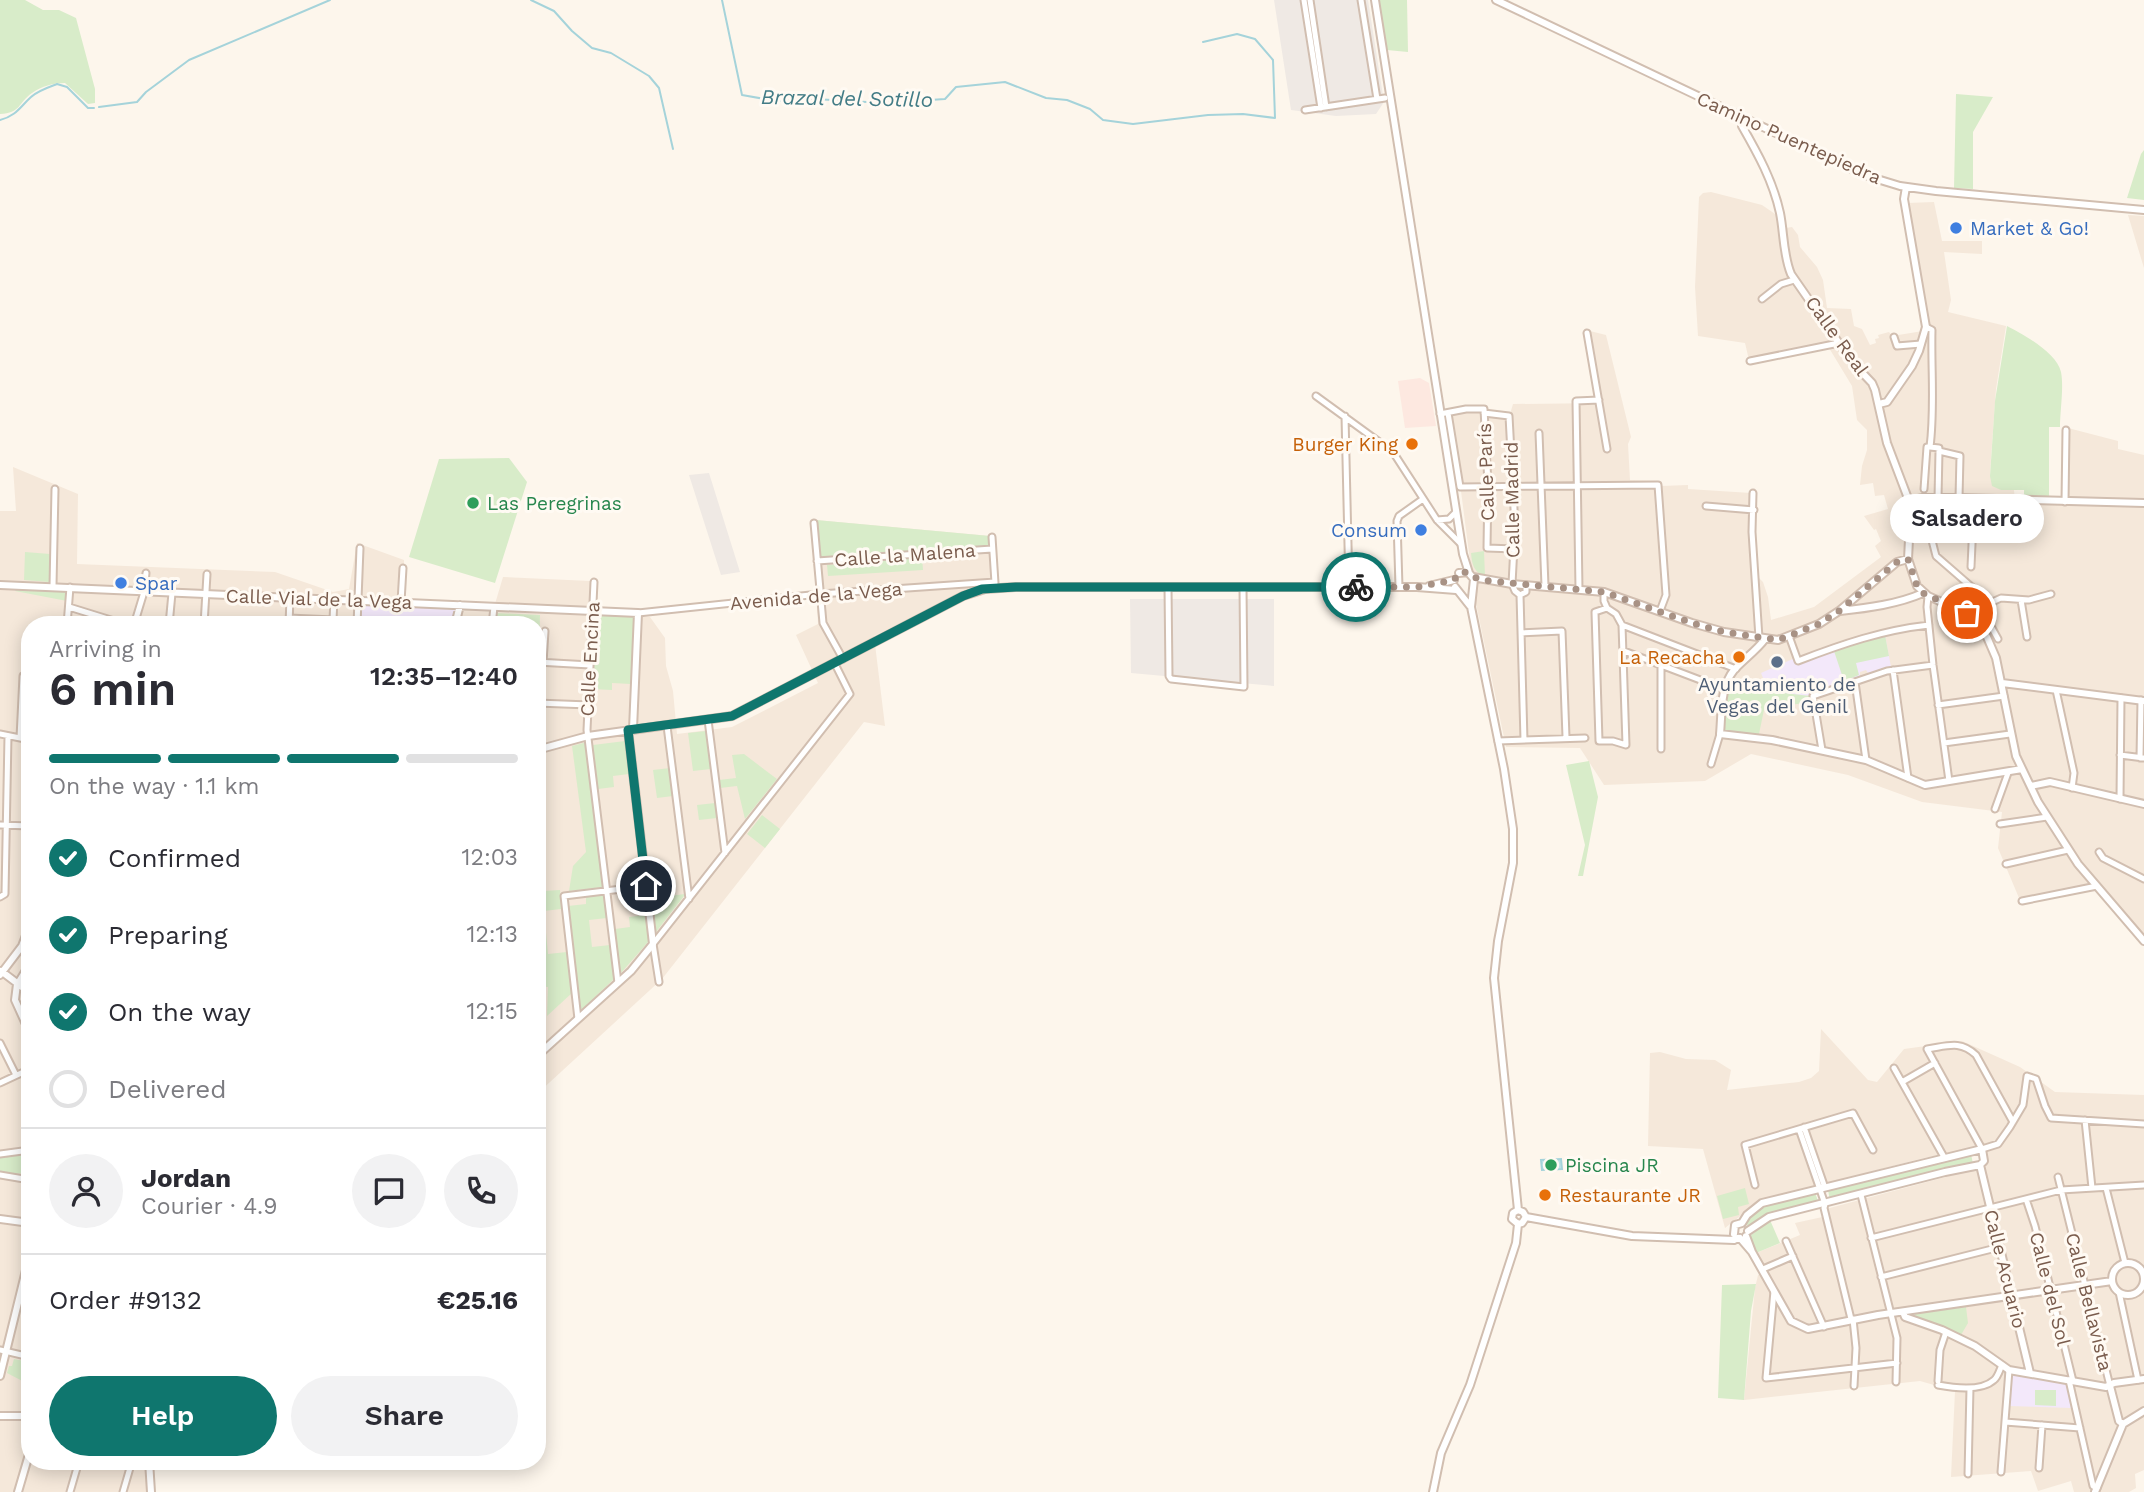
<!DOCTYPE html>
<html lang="en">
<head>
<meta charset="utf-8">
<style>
  :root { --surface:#fff; --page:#f2f2f3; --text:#2b2b33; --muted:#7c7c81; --line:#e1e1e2; --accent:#0f766e }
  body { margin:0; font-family:"Work Sans",sans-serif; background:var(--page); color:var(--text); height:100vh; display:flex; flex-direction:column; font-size:26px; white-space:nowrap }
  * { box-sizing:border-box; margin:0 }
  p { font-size:23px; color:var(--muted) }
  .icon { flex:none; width:38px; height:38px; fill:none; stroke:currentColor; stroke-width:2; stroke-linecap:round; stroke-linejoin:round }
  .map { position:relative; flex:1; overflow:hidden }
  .side { position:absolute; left:21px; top:616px; width:525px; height:854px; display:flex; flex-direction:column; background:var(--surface); border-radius:28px; box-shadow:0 4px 18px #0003 }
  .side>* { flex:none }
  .pin { position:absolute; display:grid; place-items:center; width:60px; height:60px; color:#fff; margin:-30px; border:4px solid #fff; border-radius:50%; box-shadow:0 2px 7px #0007 }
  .courier { position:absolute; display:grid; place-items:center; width:70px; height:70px; margin:-35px; border:5px solid #0f766e; border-radius:50%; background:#fff; color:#222; box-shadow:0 2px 9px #0007 }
  .bubble { position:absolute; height:49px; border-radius:24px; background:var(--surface); box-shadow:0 4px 18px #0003; font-size:23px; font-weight:600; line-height:49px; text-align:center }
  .overview em { font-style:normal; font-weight:600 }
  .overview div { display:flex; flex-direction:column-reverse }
  .overview { display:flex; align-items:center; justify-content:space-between; height:119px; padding:0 28px }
  h1 { font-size:46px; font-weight:600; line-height:52px }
  .bar { display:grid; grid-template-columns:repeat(4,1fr); gap:10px 7px; align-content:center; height:84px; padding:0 28px }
  .bar i { height:9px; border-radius:5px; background:var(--line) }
  .bar .on { background:var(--accent) }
  .bar p { grid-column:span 4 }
  .line { display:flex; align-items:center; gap:18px; padding:0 28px; border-top:2px solid var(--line) }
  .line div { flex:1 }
  .round { display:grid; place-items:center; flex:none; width:74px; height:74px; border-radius:37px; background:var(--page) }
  ol { padding:0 28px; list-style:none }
  li { display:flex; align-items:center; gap:21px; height:77px }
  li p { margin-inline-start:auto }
  li .icon { padding:7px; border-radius:50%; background:var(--accent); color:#fff; stroke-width:4 }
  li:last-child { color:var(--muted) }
  li i { width:38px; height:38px; border:4px solid var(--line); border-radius:50% }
  .cta { display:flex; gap:14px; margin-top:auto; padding:14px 28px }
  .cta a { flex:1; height:80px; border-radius:42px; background:var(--accent); color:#fff; font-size:28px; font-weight:600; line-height:80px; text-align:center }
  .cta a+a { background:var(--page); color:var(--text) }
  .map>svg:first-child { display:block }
  .residential { fill:#f5e8da }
  .commercial { fill:#fde8e0 }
  .industrial { fill:#efe9e4 }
  .education { fill:#f3e8fa }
  .green { fill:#d8ecc9 }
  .water { fill:#bfe3e8; stroke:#a5d3da; stroke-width:2 }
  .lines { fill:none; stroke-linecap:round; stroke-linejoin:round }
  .stream { stroke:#a5d3da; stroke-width:2 }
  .minor-casing { stroke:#d1beb0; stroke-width:9 }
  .tertiary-casing { stroke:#d1beb0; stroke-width:10 }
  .minor { stroke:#fff; stroke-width:5 }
  .tertiary { stroke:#fff; stroke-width:6 }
  .done { stroke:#a89285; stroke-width:7; stroke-dasharray:0 12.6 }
  .route { stroke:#0f766e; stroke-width:9 }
  .shop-dot { fill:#3f7fe0; stroke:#fffaf3; stroke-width:2.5 }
  .food-dot { fill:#e8710a; stroke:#fffaf3; stroke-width:2.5 }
  .leisure-dot { fill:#2e9e5b; stroke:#fffaf3; stroke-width:2.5 }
  .service-dot { fill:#5c6f8a; stroke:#fffaf3; stroke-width:2.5 }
  .labels { text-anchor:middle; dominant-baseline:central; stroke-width:6; stroke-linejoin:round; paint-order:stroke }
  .street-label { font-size:19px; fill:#7a5c4d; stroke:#fffaf3 }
  .shop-label { font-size:19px; fill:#366cbe; stroke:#fffaf3; text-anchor:start }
  .food-label { font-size:19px; fill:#c56008; stroke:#fffaf3; text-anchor:end }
  .leisure-label { font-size:19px; fill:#27864d; stroke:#fffaf3; text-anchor:start }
  .service-label { font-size:19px; fill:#4e5e75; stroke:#fffaf3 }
  .water-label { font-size:21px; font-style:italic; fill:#437c86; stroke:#fffaf3 }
</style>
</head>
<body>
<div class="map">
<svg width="2144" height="1492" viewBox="0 0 2144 1492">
  <rect width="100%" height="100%" fill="#fdf6ec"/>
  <!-- residential -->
  <path class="residential" d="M1711 192 1762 205 1778 216 1780 229 1792 227 1798 235 1800 247 1817 267 1823 280 1827 308 1851 309 1854 326 1862 329 1870 345 1876 343 1875 339 1879 338 1878 335 1889 332 1892 336 1923 331 1929 325 1907 203 1934 202 1942 241H1982V254L1944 252 1951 300 1948 312 2006 326 1996 389 1991 458 1990 475 2001 490H2014L2015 503 2067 504 2068 428 2118 441V449L2144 455V937L2097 883 2019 898 1998 848 2002 812 1922 802 1848 775 1751 754 1705 781 1604 785 1580 748 1506 747 1475 599 1451 414 1481 412 1510 414 1513 404 1602 403 1590 331 1606 335 1631 437 1628 444 1630 480 1660 481 1661 486 1688 485V489L1751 493 1750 539 1752 571 1763 582 1768 597 1771 620 1814 607 1881 557 1875 546 1881 541 1876 529 1874 530 1864 516 1888 509 1884 495 1875 496 1873 483 1860 485 1862 466 1867 450V430L1857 420 1852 386 1826 343 1749 360 1745 343 1698 336 1695 287 1699 197 1703 193Z
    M2128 215 2144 216V268Z
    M13 467 78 494 77 564 275 572 333 592 349 589 357 543 404 560V600L495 604 503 577 590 581 589 615 650 617 665 638 666 666 673 691 677 734 732 727 818 683 796 635 818 624 815 565 820 557 816 520 990 536 993 578 874 636 885 726 864 722 662 979 537 1094V625H30V1461H145L147 1492H0V511H16Z
    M1821 1029 1868 1080 1877 1082 1904 1049 1962 1041 2020 1067 2055 1092 2144 1095V1470L2135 1474 2136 1488 2129 1492H2074L2071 1481 2038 1491 2031 1471 1951 1477 1955 1391 1920 1381 1744 1400 1755 1288 1758 1275 1766 1271 1756 1253 1800 1235 1795 1223 1827 1216 1826 1209 1983 1167 1978 1147 1924 1158 1761 1200 1725 1228 1703 1149 1648 1146 1650 1053 1660 1052 1686 1059 1715 1060 1731 1070 1727 1090 1799 1082 1811 1078 1819 1071Z"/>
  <!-- commercial -->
  <path class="commercial" d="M1420 378 1429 383 1436 426 1405 428 1398 381Z"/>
  <!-- industrial -->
  <path class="industrial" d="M1274 0H1368L1384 102 1376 114 1336 116 1291 110Z
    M709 473 740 572 721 575 689 475Z
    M1130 599H1274V686L1131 673Z"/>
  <!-- education -->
  <path class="education" d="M361 605 379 606 455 609 451 625H360Z
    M1885 635 1891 667 1868 673 1866 670 1860 672V677L1806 696 1769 692 1761 673 1795 658 1798 664Z
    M2011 1374 2066 1382 2071 1408 2009 1406Z"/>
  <!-- green -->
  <path class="green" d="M0 0H25L43 10H59L76 18 95 89V103L88 104 65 83C53 83 42 86 32 93 18 103 21 113 0 114Z
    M1379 0H1407L1408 52 1387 50Z
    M1956 94 1993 97 1973 132V189L1954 188Z
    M2144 150V200L2127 198 2141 154Z
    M2007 326C2023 334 2057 353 2061 372 2064 388 2060 410 2060 427H2049V497H2024V490H2001L1992 486 1990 476 1995 401Z
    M509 458 527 482 495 583 409 557 439 459Z
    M816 520 990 536 991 546 820 557Z
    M1484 551 1485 576C1473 572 1472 563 1471 553Z
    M25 552 50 554 49 582 24 580Z
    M922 557 923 570 828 576 827 565Z
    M16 590 67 592V601L15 591Z
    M496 613 540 615 539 659 537 658V625H495Z
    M595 615 634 616 631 684 612 683V690L592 689Z
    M1885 635 1889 656 1856 663 1859 675 1844 681 1834 651Z
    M26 679H30V735L24 734Z
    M1727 686 1810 696 1812 702 1790 705 1789 702 1765 705 1759 734 1724 731Z
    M706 731 711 769 693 771 688 733Z
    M625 741 629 774 613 776 614 787 598 789 593 745Z
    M587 742 603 887 569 891 573 866 586 852 572 746Z
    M744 754 777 779 745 819 737 786 720 788 719 780 736 778 732 755Z
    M1589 761 1598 797 1583 876H1578L1585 845 1566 765Z
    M670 768 673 796 657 798 653 770Z
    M715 803 717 818 699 820 697 805Z
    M762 815 780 829 765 848 747 834Z
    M537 889 543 891 560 890 561 909 544 911 548 954 567 952 572 993 547 1016 548 987 537 986Z
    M604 894 607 918 589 920 592 947 610 945 614 979 581 1010 568 906 586 904V897Z
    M685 894 684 896 656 932 652 898Z
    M645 915 649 941 620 974 615 929 630 927 629 917Z
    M1971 1154 1973 1164 1830 1201 1828 1190Z
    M23 1155 26 1174 0 1172V1158Z
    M1745 1188 1749 1204 1738 1207 1739 1215 1723 1219 1717 1196Z
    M1815 1193 1819 1203 1768 1216 1749 1227 1745 1222C1756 1199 1793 1198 1815 1193Z
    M1770 1220 1780 1243 1756 1253 1750 1236Z
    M1756 1284 1751 1311 1744 1400 1718 1398 1722 1285Z
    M1966 1307 1968 1323 1961 1335 1914 1317 1915 1314Z
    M14 1359 30 1362V1385L7 1373 9 1366H12Z
    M2035 1390H2056V1406L2035 1405Z"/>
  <!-- water -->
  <path class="water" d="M1561 1159 1562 1169 1542 1170 1541 1160Z"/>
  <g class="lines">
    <!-- stream -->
    <path class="stream" d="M531 0 554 11 572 31 592 48 611 53 649 76 659 88 673 149
      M722 0 742 95 776 101 815 99 884 103 945 99 956 87 1005 82 1046 98 1067 100 1090 109 1103 120 1133 124 1208 115 1243 114 1275 118 1273 60 1255 39 1237 34 1203 42
      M99 107 137 102 146 92 189 60 330 0
      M0 120C16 116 20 107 31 97 37 91 49 87 57 84L67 87 88 108H94"/>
    <!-- minor casing -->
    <g class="minor-casing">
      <path id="minor" d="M1304 0 1321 108
        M1310 0 1326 107
        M1361 0 1377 99
        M1305 110 1385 98
        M1762 299 1781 284 1794 280
        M1587 333 1607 449
        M1894 337 1897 346 1921 344
        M1750 361 1839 343
        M1316 396 1393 452 1437 520 1461 544
        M1448 413 1460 487 1658 485 1666 595 1660 611
        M1484 413 1509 416 1515 527 1512 584 1515 591 1520 595
        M1440 414 1466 409H1484L1488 484 1487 548 1515 549
        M1345 416 1349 587
        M1539 433 1545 586
        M1930 447 1939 448V451L1960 456 1959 498
        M1924 489 1927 447H1930C1935 408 1931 369 1932 330L1926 327
        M1753 493 1752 532 1759 638
        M1923 498 1925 522 1928 525 1936 556 1990 603 2001 598 2029 600 2051 594
        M1938 498 1939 451
        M2065 502 2066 430
        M1706 506 1754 510
        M1437 520 1449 519 1456 512
        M814 523 823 623 843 659
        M1948 527H1973
        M992 537 995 583
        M817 561 992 549
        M1971 567 1974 499
        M594 582 587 730 618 983
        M53 586 55 489
        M1168 587 1169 676 1171 679 1244 687 1243 587
        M1399 587 1397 521 1399 516 1423 499
        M1579 589 1576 401 1599 400
        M1604 592V601L1607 608
        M1928 596 1927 607 1933 665 1949 781
        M1968 596 1982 610 1998 639
        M2021 600 2027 637
        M401 602 403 568
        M1955 606 1974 589
        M69 607 127 625
        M1607 608 1616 614 1622 625 1626 745 1613 741H1599L1595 612Z
        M638 613 820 594 995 582
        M289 618 333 620 334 599
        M67 625 70 587
        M134 625 144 592 146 573
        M169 625 172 593
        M204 625 207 574
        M289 625 290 597
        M357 625 360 548
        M492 625 494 607
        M1622 625 1736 669
        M1521 633 1562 631 1566 737
        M1789 636 1798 661C1842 644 1883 630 1929 625
        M1624 651 1724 689
        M537 662 590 665
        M543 663 545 631
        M1893 670 1908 778
        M1855 682 1866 760
        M2056 690 2074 773 2072 788
        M537 703 589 705
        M1938 705 2004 696
        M708 720 725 853
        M667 726 689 899
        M0 734 30 740
        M20 738 23 676H30
        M1524 740 1520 595 1526 592V585
        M1498 741 1585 738
        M1944 743 2010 734
        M1661 749V665
        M1822 750 1813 696 1887 671 1933 665
        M2120 755 2144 758
        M2140 758 2141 700
        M1711 764 1720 734
        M2120 799 2121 698
        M1995 809 2008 773
        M2000 824 2047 817
        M0 825 30 826
        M2099 852 2103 858 2144 879
        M2006 864 2068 850
        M0 897 5 894 8 736
        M2022 901 2097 886
        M659 982 653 944 850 694 835 664
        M17 984 25 971 30 970
        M578 1019 564 896 646 886
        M0 1043 16 1075
        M1894 1068 1944 1157
        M1902 1082 1935 1063
        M0 1083 30 1069
        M2085 1120 2092 1188
        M2013 1122 1976 1055C1960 1040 1948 1046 1927 1049L1982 1149 1998 1144 2010 1127 2023 1105 2027 1076 2036 1079 2045 1106 2051 1118 2144 1124
        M1804 1127 1824 1185 1821 1190
        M1799 1129 1825 1204 1824 1208 1851 1319
        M0 1154 30 1150
        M0 1175 30 1180
        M2058 1177 2110 1386
        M1755 1185 1745 1145 1853 1113 1873 1150
        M2106 1188 2125 1263
        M1861 1195 1897 1338 1896 1382
        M2026 1199 2035 1226 2073 1381
        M1871 1238 2061 1190 2144 1185
        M1786 1241 1824 1327
        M1763 1269 1793 1256
        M1881 1277 2000 1247
        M1774 1291 1766 1378 1897 1363
        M2119 1292 2138 1380
        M1853 1319 1856 1348 1854 1386
        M0 1350 30 1357
        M2069 1380 2093 1486 2097 1488
        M1938 1381 1940 1350 1946 1332
        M1938 1385C1954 1388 1981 1392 1994 1380 1998 1377 2000 1369 2002 1365
        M2005 1422 2080 1428
        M2039 1468 2042 1425
        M2001 1472 2009 1370
        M1968 1474 1970 1388
        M70 1492 79 1461
        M123 1492 132 1461"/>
    </g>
    <!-- tertiary casing -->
    <g class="tertiary-casing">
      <path id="tertiary" d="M1375 0 1463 554 1469 573
        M1496 0 1864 175 1900 186 1936 191 2144 210
        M1744 120 1742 126C1758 154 1773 181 1780 213 1784 233 1783 255 1791 274L1852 362 1872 383 1875 390 1887 443 1909 501 1910 520 1908 559 1917 586 1928 596 1967 613 1987 637 1996 658 2016 756 2038 802 2078 864 2144 941
        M1879 404 1887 402 1912 366 1919 351 1926 327 1904 199 1906 187
        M1909 501 1923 498H1959L2144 503
        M1459 573 1468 572 1474 579 1471 607 1504 769 1513 829V863L1498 941 1494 978 1518 1210 1523 1212 1526 1217
        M1473 577 1512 584 1604 592 1692 623 1724 632 1778 640 1819 624 1839 611 1897 562 1908 559
        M0 585 638 613 633 729
        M1429 586 1454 580
        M1455 587 1470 606
        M1840 611C1868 608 1898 604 1923 593
        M455 625 460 605
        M1765 639C1756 651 1744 659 1734 670 1720 687 1722 713 1720 734L1772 740 1866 760 1925 785 2022 769
        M2002 683 2144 701
        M537 750 588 736 732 716 963 596 985 589 1015 587H1417L1456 590
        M2031 786 2050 782 2144 804
        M1 971 30 993
        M0 975 22 946 30 925
        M17 984 15 1000 30 1033
        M537 1056 631 971 653 944 628 730
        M1980 1165 2030 1373
        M1518 1210 1513 1213 1512 1219 1518 1224
        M1526 1217 1632 1236 1734 1240 1738 1238
        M0 1219 30 1223
        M1748 1231 1769 1217 1945 1172 1980 1165
        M1734 1234 1735 1225 1742 1223 1747 1215 1762 1203 1982 1149 1984 1161 1980 1165
        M1746 1236 1752 1252 1791 1321 1808 1329 1878 1315 2112 1281
        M1740 1238 1752 1252
        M2112 1279a16 16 0 1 1 32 0a16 16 0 1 1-32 0Z
        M1903 1312 1905 1317 1942 1330 1975 1346 2009 1370 2106 1387 2114 1383 2144 1379
        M0 1376 30 1254
        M2110 1386 2119 1421 2123 1424
        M0 1416H30
        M2123 1424 2144 1411
        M149 1461 151 1492
        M18 1492 30 1451
        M1433 1492 1441 1453 1470 1385 1516 1243 1518 1224 1522 1223 1526 1217
        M2095 1492 2123 1424"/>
    </g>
    <!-- minor -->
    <use href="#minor" class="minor"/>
    <!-- tertiary -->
    <use href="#tertiary" class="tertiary"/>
  </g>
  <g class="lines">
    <!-- done -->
    <path class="done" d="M1356 587H1417L1454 580 1459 573 1466 572 1473 577 1489 581 1604 592 1692 623 1724 632 1778 640 1819 624 1839 611 1897 562 1908 559 1917 586 1923 593 1967 613"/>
    <!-- route -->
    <path class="route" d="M646 886 628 730 732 716 963 596 982 589 1016 587H1356"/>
  </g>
  <!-- markers -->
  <g class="shop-dot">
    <circle cx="1956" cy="228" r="7"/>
    <circle cx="1421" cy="530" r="7"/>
    <circle cx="121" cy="583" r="7"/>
  </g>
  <g class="food-dot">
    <circle cx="1412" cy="444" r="7"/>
    <circle cx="1739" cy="657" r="7"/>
    <circle cx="1545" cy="1195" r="7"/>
  </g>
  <g class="leisure-dot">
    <circle cx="473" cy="503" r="7"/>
    <circle cx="1551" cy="1165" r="7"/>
  </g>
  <circle class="service-dot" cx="1777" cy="662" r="7"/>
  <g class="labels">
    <!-- street labels -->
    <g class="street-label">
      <text transform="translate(1789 138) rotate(24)">Camino Puentepiedra</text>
      <text transform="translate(1837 336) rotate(54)">Calle Real</text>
      <text transform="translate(1486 472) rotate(-92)">Calle París</text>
      <text transform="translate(1512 500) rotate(-91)">Calle Madrid</text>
      <text transform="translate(905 555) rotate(-4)">Calle la Malena</text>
      <text transform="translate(816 596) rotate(-5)">Avenida de la Vega</text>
      <text transform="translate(319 599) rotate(2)">Calle Vial de la Vega</text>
      <text transform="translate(590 659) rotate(-87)">Calle Encina</text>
      <text transform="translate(2005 1269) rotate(76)">Calle Acuario</text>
      <text transform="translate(2050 1289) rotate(76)">Calle del Sol</text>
      <text transform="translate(2089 1302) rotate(76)">Calle Bellavista</text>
    </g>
    <!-- shop labels -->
    <g class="shop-label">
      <text x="1970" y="228">Market &amp; Go!</text>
      <text x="1407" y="530" text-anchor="end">Consum</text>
      <text x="135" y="583">Spar</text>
    </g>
    <!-- food labels -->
    <g class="food-label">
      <text x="1398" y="444">Burger King</text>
      <text x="1725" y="657">La Recacha</text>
      <text x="1559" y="1195" text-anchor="start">Restaurante JR</text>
    </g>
    <!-- leisure labels -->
    <g class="leisure-label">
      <text x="487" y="503">Las Peregrinas</text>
      <text x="1565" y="1165">Piscina JR</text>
    </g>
    <!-- service labels -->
    <g class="service-label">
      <text x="1777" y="684">Ayuntamiento de<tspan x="1777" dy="22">Vegas del Genil</tspan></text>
    </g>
    <!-- water labels -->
    <g class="water-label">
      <text transform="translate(847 98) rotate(1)">Brazal del Sotillo</text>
    </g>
  </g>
</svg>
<div class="pin" style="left:1967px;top:613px;background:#ea580c"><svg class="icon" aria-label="bag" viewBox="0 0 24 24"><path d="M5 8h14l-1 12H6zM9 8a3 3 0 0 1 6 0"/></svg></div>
<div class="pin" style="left:646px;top:886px;background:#1f2937"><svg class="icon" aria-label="home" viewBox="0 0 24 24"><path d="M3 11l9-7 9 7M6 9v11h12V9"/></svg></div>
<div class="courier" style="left:1356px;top:587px"><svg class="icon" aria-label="bike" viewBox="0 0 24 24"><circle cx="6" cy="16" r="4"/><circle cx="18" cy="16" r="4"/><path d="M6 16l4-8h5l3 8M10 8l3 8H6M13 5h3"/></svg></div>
<div class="bubble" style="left:1890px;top:494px;width:154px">Salsadero</div>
<section class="side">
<div class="overview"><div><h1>6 min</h1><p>Arriving in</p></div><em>12:35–12:40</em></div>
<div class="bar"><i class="on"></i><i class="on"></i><i class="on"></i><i></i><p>On the way · 1.1 km</p></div>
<ol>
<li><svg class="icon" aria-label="check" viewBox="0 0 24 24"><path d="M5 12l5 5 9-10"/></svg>Confirmed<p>12:03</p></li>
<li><svg class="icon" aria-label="check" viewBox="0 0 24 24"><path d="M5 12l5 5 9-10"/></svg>Preparing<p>12:13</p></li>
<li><svg class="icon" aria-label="check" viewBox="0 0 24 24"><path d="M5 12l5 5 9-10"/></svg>On the way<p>12:15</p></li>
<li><i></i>Delivered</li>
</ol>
<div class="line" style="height:126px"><a class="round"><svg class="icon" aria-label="person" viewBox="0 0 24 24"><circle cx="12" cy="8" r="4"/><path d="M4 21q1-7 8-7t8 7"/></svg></a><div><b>Jordan</b><p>Courier · 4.9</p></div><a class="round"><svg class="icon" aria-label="chat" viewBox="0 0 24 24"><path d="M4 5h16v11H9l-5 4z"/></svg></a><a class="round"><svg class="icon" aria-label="phone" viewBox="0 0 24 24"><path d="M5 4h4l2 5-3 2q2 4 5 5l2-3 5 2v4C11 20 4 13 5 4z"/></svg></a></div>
<div class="line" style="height:91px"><div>Order #9132</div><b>€25.16</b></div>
<div class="cta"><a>Help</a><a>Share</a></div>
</section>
</div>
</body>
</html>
